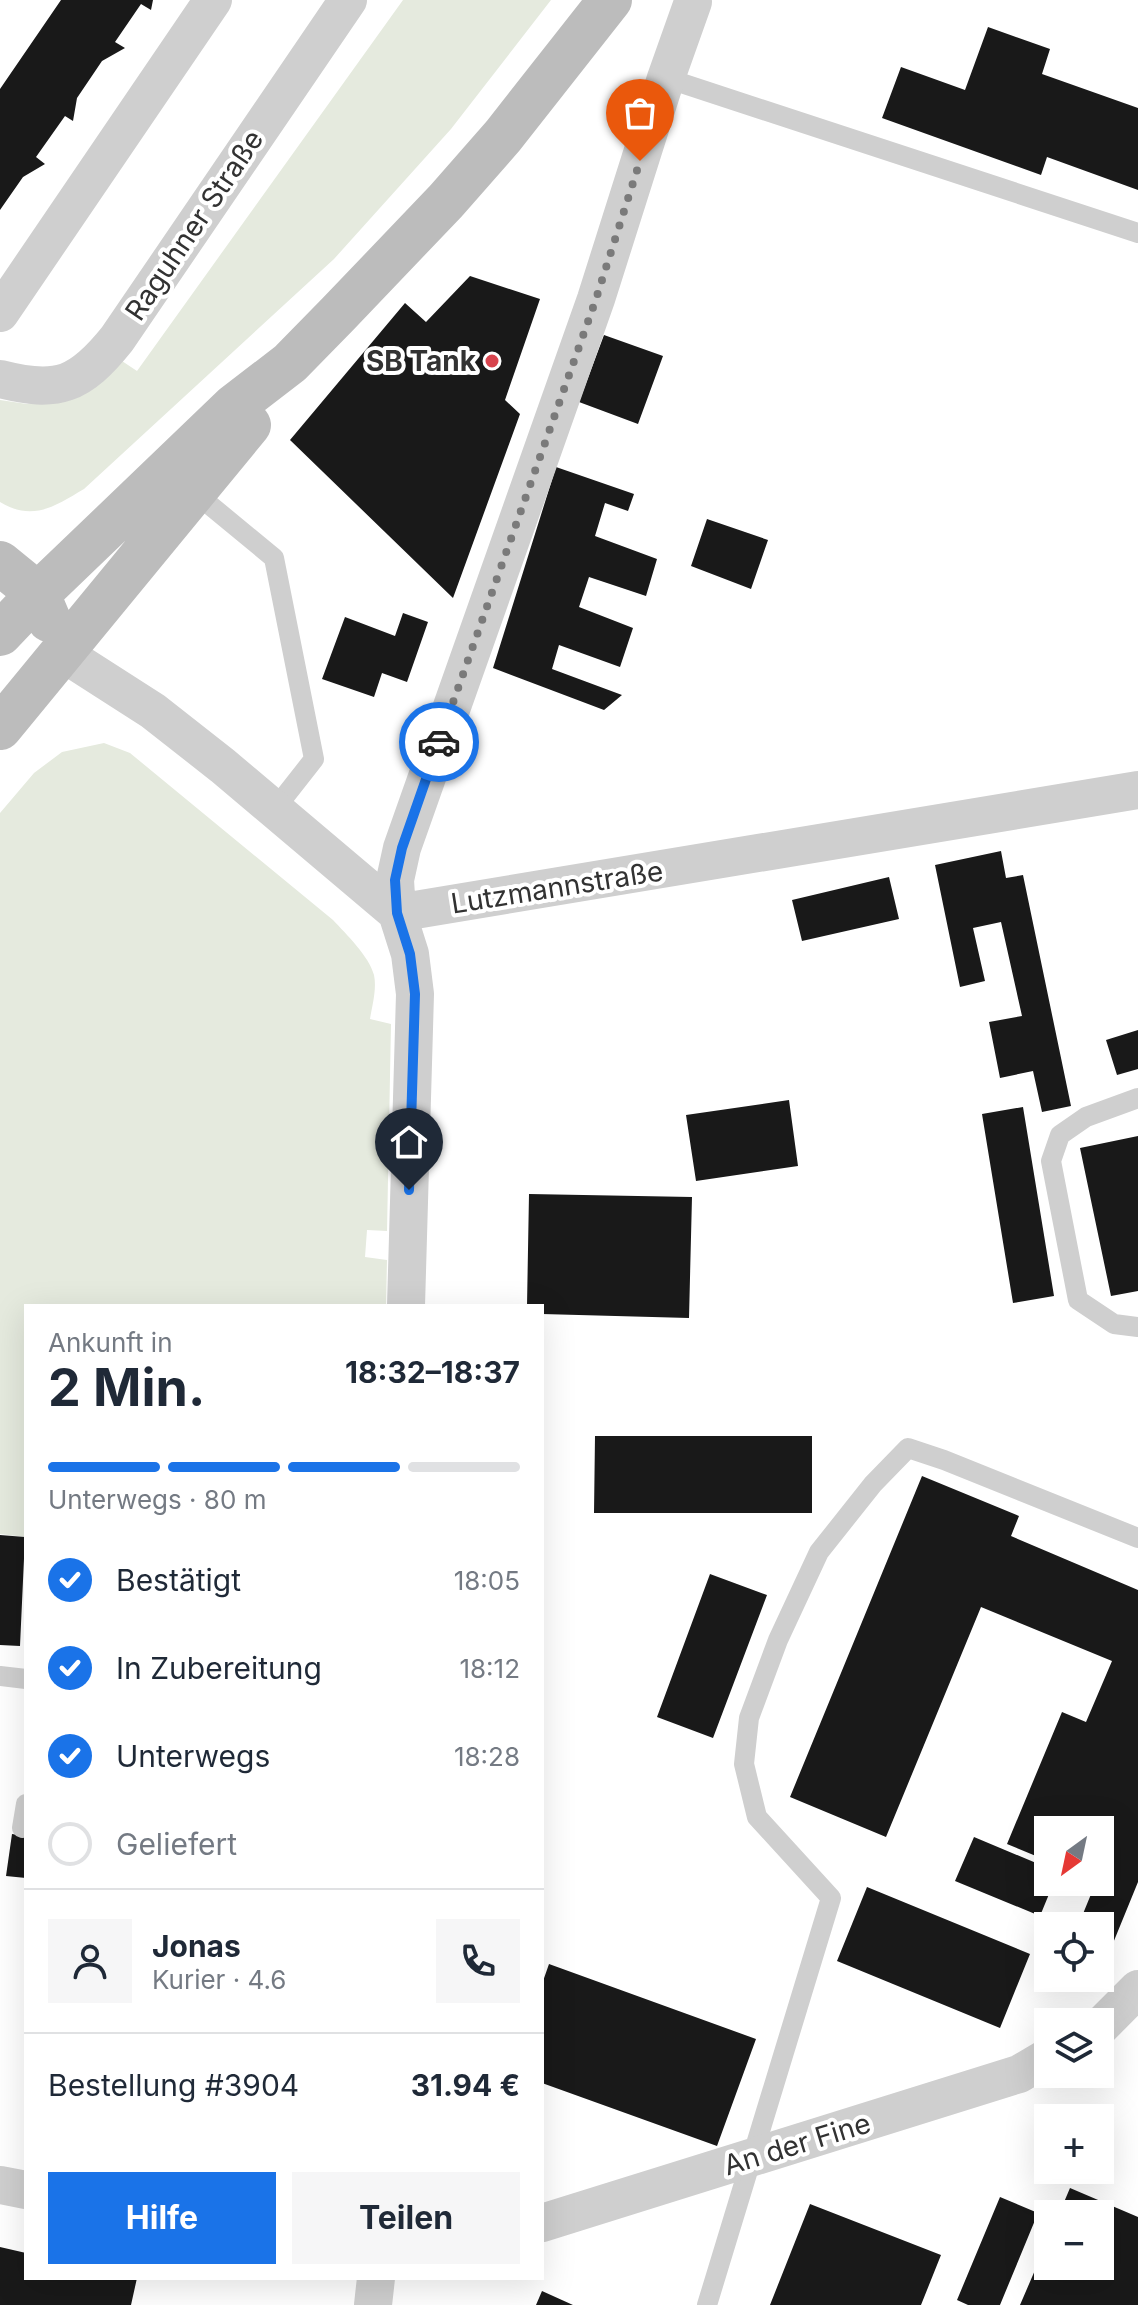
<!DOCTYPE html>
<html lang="de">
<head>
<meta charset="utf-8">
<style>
  :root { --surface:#fff; --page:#f6f6f7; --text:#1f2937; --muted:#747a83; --line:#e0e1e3; --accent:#1a73e8 }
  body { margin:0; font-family:Inter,sans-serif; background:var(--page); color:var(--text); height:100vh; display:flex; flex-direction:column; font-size:30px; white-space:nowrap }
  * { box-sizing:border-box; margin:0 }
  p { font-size:26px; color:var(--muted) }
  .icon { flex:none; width:44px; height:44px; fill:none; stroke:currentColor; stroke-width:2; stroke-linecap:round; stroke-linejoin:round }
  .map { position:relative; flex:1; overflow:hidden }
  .panel { position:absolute; left:24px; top:1304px; width:520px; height:976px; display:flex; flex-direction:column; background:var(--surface); border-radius:0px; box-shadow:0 8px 32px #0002 }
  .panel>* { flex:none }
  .needle { width:52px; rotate:213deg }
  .buttons { position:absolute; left:1034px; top:1816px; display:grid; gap:16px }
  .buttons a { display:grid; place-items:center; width:80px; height:80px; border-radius:0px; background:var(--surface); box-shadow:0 8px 32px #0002; font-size:40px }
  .pin { position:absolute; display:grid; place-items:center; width:68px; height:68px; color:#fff; margin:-82px -34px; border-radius:50% 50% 50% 0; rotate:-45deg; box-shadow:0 0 8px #0007 }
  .pin .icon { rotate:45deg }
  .courier { position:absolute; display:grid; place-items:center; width:80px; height:80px; margin:-40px; border:6px solid #1a73e8; border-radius:50%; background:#fff; color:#222; box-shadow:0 2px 10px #0007 }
  .overview em { font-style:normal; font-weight:700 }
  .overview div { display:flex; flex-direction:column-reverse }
  .overview { display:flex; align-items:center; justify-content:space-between; height:136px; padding:0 24px }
  h1 { font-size:52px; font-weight:700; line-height:60px }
  .bar { display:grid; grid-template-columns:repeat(4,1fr); gap:12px 8px; align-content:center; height:96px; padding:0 24px }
  .bar i { height:10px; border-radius:6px; background:var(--line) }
  .bar .current { background:var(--accent) }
  .bar p { grid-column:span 4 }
  .line { display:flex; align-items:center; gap:20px; padding:0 24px; border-top:2px solid var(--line) }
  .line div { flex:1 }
  .round { display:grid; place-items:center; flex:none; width:84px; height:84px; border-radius:0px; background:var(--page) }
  ol { padding:0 24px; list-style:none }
  li { display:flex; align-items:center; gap:24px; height:88px }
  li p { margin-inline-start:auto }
  li .icon { padding:8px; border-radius:50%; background:var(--accent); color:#fff; stroke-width:4 }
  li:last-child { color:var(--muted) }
  li i { width:44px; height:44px; border:4px solid var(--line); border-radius:50% }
  .cta { display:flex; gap:16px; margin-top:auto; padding:16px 24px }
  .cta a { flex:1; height:92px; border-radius:0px; background:var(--accent); color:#fff; font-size:32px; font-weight:700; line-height:92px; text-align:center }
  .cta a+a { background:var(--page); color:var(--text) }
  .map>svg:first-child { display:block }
  .green { fill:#e5eade }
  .building { fill:#191919 }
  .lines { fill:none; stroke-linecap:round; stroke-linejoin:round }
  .lane { stroke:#cfcfcf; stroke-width:20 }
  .street { stroke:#cfcfcf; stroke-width:38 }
  .secondary { stroke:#bcbcbc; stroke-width:44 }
  .done { stroke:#7a7a7a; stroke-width:8; stroke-dasharray:0 14.4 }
  .route { stroke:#1a73e8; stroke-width:10 }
  .poi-dot { fill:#d8444e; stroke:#fff; stroke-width:3 }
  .labels { text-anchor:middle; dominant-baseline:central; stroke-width:8; stroke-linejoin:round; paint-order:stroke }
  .street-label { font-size:28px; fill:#323232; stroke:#fff }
  .poi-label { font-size:28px; font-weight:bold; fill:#323232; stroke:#fff; text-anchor:end }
</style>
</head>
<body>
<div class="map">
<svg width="1138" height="2305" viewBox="0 0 1138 2305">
  <rect width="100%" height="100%" fill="#fff"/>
  <!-- green -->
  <path class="green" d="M403 0H551L451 129 334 259 84 489C55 506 33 522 0 502V400L27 404 60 401 119 359 137 371Z
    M104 743 130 753 333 920C346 934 369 956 374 975 377 989 372 1006 370 1019L391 1024 387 1231 367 1230 365 1257 387 1260 386 1306H26V1537L0 1534V813L34 773 62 752Z"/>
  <!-- building -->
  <path class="building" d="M61 0H153L151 10 141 4 115 42 125 48 102 61 77 98 73 121 65 116 36 157 45 164 23 177 0 210V89Z
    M988 27 1050 49 1042 74 1138 108V190L1047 157 1041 175 882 118 901 67 965 90Z
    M470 276 540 299 505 400 520 414 453 598 290 440 405 303 426 322Z
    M604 335 663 356 638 424 579 402Z
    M556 467 634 494 628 511 605 503 595 536 657 559 646 596 589 577 579 607 633 628 620 667 559 645 552 669 622 695 604 710 493 668Z
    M707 519 768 540 751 589 691 566Z
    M403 613 428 622 407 682 382 673 374 697 322 679 345 617 395 636Z
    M1001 851 1006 878 1023 875 1071 1106 1042 1112 1033 1071 1000 1078 989 1022 1022 1016 1001 922 973 928 985 981 960 987 935 865Z
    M889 877 899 919 802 941 792 900Z
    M1138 1030V1069L1117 1075 1106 1040Z
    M789 1100 798 1166 696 1181 686 1115Z
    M1023 1107 1054 1296 1013 1303 982 1114Z
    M1138 1136V1291L1111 1296 1080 1148Z
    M529 1194 692 1197 689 1318 542 1314V1306H527Z
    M595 1436H812V1513H594Z
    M922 1476 1019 1516 1011 1536 1138 1590V1882L1100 1975V1926H1078L1096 1882H1100V1830H1048V1861L1007 1844 1062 1712 1086 1722 1112 1661 981 1607 886 1837 790 1797Z
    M0 1535 25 1537 20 1646 0 1645Z
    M710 1574 767 1595 713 1738 657 1717Z
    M12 1834 26 1836V1878L6 1876Z
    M974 1837 1048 1868V1882H1054L1040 1916 955 1881Z
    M867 1887 1030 1954 1000 2028 837 1961Z
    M549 1964 756 2039 717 2146 542 2083V1984Z
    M1065 1978H1099L1094 1990Z
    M1070 2188 1138 2217V2305H1020L1048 2240V2266H1100V2214H1059Z
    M1000 2197 1038 2213 1000 2305H968L957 2300Z
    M810 2204 941 2255 921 2305H770Z
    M0 2247 26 2253V2278H137L131 2305H0Z
    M542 2291 573 2305H536Z"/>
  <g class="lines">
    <!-- lane -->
    <path class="lane" d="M666 78 1138 233
      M194 492 274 558 314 759 274 810
      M1138 1098 1086 1117 1060 1135 1051 1161 1078 1300 1114 1324 1138 1327
      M0 1676 26 1679
      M22 1828 26 1804
      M707 2305 831 1898 757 1817 744 1764 749 1718 778 1640 819 1552 873 1484 908 1448 944 1460 1138 1538"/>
    <!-- street -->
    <path class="street" d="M0 313 213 0
      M0 379C58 394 80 385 117 339L348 0
      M61 652 153 711 223 766 397 913 1138 790
      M406 1306 415 994 410 954 397 913 395 880 402 848 596 299 666 78 693 2
      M1100 2027 1138 1989
      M0 2185 26 2190
      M542 2223 1019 2074 1048 2057
      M373 2305 376 2278"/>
    <!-- secondary -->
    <path class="secondary" d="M0 563 38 594 49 620
      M0 634 38 594 234 406 290 363 338 314 446 201 503 136 610 0
      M0 728 249 425"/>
  </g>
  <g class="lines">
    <!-- done -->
    <path class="done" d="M439 742 596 299 640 161"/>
    <!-- route -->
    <path class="route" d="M409 1190 415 994 410 954 397 913 395 880 402 848 439 742"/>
  </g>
  <!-- markers -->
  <circle class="poi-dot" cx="492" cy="361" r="8"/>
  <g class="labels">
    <!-- street labels -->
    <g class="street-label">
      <text transform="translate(194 225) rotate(-56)">Raguhner Straße</text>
      <text transform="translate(557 887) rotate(-9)">Lutzmannstraße</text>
      <text transform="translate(797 2144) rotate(-17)">An der Fine</text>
    </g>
    <!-- poi labels -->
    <g class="poi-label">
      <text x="476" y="361">SB Tank</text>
    </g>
  </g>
</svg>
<div class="buttons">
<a><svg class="needle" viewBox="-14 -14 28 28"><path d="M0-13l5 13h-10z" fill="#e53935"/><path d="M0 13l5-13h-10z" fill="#747a83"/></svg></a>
<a><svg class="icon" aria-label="locate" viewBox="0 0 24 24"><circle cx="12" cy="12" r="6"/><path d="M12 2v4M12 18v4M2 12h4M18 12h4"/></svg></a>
<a><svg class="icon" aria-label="layers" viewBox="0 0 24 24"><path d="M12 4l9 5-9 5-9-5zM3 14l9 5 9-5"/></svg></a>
<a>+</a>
<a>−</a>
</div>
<div class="pin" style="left:640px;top:161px;background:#ea580c"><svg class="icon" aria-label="bag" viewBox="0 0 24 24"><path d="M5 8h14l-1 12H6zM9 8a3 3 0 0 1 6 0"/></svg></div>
<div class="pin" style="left:409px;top:1190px;background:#1f2937"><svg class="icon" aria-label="home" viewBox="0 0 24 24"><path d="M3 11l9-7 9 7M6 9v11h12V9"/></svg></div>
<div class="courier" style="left:439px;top:742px"><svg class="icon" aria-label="car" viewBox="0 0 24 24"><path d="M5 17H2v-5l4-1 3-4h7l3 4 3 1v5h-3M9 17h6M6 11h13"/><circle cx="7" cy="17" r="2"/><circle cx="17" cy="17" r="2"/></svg></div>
<section class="panel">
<div class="overview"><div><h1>2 Min.</h1><p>Ankunft in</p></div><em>18:32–18:37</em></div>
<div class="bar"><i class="current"></i><i class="current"></i><i class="current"></i><i></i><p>Unterwegs · 80 m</p></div>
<ol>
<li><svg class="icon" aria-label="check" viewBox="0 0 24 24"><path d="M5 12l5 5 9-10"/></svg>Bestätigt<p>18:05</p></li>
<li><svg class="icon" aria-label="check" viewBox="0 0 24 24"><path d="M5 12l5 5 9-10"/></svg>In Zubereitung<p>18:12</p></li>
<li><svg class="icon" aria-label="check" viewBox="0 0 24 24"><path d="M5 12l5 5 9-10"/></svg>Unterwegs<p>18:28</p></li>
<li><i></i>Geliefert</li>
</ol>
<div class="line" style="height:144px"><a class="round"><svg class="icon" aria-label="person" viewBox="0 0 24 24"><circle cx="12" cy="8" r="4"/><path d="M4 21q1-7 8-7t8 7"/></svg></a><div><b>Jonas</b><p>Kurier · 4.6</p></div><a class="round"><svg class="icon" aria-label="phone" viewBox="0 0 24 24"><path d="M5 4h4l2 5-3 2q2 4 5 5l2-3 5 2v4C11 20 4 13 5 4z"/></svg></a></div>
<div class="line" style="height:104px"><div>Bestellung #3904</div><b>31.94 €</b></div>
<div class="cta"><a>Hilfe</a><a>Teilen</a></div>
</section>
</div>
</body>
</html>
